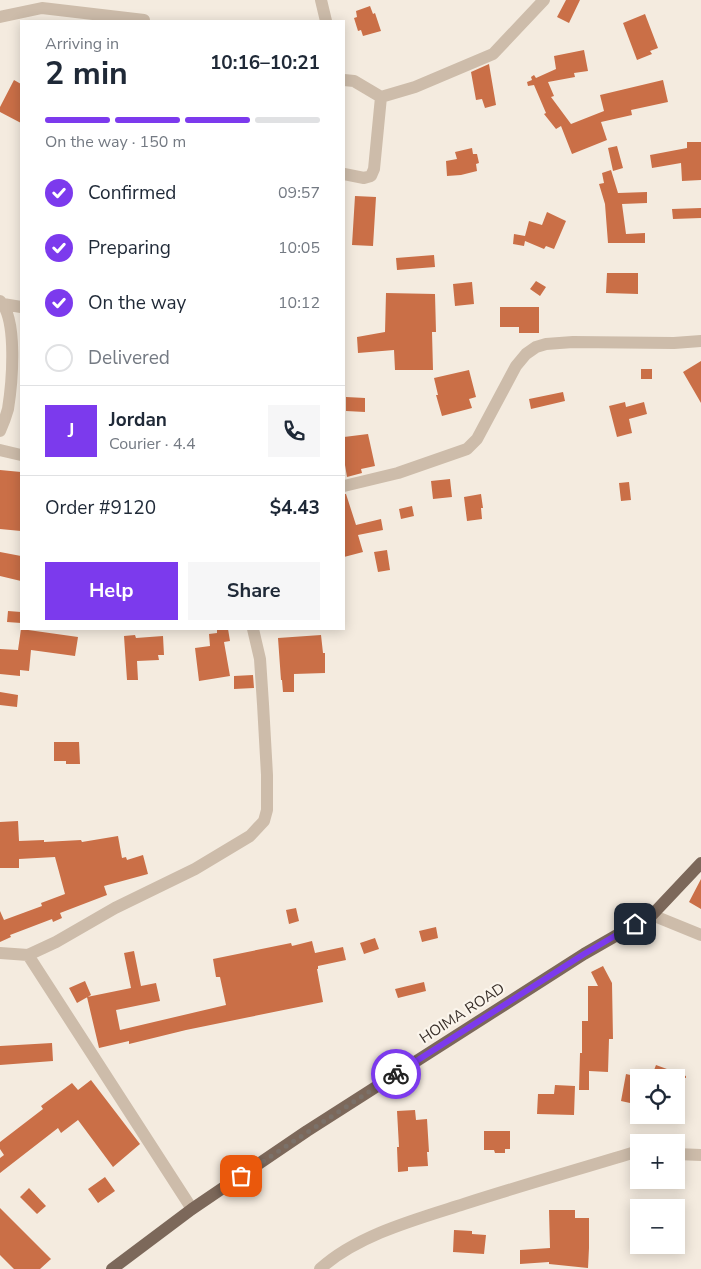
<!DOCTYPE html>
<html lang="en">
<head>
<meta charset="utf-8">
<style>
  :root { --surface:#fff; --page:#f6f6f7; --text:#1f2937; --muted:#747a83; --line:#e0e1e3; --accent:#7c3aed }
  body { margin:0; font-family:"Nunito Sans",sans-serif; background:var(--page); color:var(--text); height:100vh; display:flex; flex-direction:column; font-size:19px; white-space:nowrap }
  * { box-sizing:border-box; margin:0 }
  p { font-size:16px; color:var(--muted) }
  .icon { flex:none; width:28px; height:28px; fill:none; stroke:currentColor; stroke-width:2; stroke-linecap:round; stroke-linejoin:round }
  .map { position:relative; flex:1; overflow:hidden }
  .details { position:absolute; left:20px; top:20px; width:325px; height:610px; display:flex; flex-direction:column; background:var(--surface); border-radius:0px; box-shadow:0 2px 12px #0003 }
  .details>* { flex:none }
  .buttons { position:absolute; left:630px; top:1069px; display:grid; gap:10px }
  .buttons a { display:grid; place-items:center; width:55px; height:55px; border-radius:0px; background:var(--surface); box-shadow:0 2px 12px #0003; font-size:25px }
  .pin { position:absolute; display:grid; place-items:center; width:42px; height:42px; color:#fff; margin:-21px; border-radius:10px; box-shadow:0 2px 8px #0006 }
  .courier { position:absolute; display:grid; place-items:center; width:50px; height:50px; margin:-25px; border:4px solid #7c3aed; border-radius:50%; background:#fff; color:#222; box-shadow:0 1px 6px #0007 }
  .overview em { font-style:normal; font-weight:700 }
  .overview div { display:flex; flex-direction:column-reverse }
  .overview { display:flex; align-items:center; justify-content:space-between; height:85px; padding:0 25px }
  h1 { font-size:32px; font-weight:700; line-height:38px }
  .bar { display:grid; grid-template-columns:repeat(4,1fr); gap:8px 5px; align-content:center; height:60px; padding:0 25px }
  .bar i { height:6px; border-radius:4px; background:var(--line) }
  .bar .on { background:var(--accent) }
  .bar p { grid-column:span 4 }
  .line { display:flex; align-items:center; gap:12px; padding:0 25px; border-top:1px solid var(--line) }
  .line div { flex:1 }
  .round { display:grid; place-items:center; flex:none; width:52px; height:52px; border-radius:0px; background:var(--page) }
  ol { padding:0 25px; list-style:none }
  li { display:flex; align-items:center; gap:15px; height:55px }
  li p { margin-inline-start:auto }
  li .icon { padding:5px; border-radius:50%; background:var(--accent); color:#fff; stroke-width:4 }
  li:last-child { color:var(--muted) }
  li i { width:28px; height:28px; border:2px solid var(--line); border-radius:50% }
  .action { display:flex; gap:10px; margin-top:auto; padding:10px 25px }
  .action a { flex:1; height:58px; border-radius:0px; background:var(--accent); color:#fff; font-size:20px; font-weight:700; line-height:58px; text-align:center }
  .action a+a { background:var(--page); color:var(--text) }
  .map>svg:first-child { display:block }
  .building { fill:#ca6f47 }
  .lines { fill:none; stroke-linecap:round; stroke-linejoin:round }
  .minor { stroke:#cdbcaa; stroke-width:12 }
  .major { stroke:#7c685a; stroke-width:12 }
  .done { stroke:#7b7169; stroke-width:5; stroke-dasharray:0 9 }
  .route { stroke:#7c3aed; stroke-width:6 }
  .labels { text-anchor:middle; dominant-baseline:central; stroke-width:4.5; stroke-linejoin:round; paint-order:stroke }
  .street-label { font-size:15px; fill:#3a302a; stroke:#fbf5ec }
</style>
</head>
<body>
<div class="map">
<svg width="701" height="1269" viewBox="0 0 701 1269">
  <rect width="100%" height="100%" fill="#f4ebdf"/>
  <!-- building -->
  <path class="building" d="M566 0H580L569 23 557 17Z
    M370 6 373 14 375 13 381 31 363 36 361 30 358 31 354 18 357 17 356 11Z
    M645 14 658 48 650 51 652 54 637 60 623 23Z
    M584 50 588 71 574 73 575 77 548 82 554 96 551 97 571 124 604 111 600 95 663 80 668 102 631 110 632 115 601 122 607 140 572 154 561 126 556 129 544 114 546 113 534 85 528 86 527 82 532 80 531 77 534 75 536 78 556 69 554 56Z
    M489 64 496 105 485 108 482 99 476 100 471 72Z
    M14 80 21 84V123L0 112V107Z
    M687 142H701V180L682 181 681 163 652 168 650 155 687 148Z
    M617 146 623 168 613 171 608 148Z
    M472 148 473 154H477L479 163 476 164 477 171 461 175 447 176 446 161 457 159 455 152Z
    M611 170 618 193 647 192V203L622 204 626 234 645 233V243H608L605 204 599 184 604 183 602 173Z
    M355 196 376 197 373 246 352 245Z
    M701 208V218L673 219 672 209Z
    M547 212 566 221 554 249 546 246 544 249 525 241 524 246 513 244 514 234 525 236 529 221 542 225Z
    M434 255 435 267 397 270 396 258Z
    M607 273H638V294L606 293Z
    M536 281 546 287 540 296 530 289Z
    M472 282 474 304 455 306 453 284Z
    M386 293 435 294 436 332H432L433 370H395L394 350 358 353 357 337 385 332Z
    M500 307H539V333H519V327H500Z
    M701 361V403L683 372Z
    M641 369H652V379H641Z
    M469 370 476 397 469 399 472 408 442 416 436 395H438L434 378Z
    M563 392 565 401 531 409 529 399Z
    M346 397 365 398V412L346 411Z
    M625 402 626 407 644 402 647 414 629 419 632 433 617 437 609 406Z
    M368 434 375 466 361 469 362 473 347 477 344 459V437Z
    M0 470 21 472V531L0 529Z
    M450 479 452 497 433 499 431 481Z
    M629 482 631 500 621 501 619 483Z
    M344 494H346L356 525 381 519 383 530 358 535 363 552 344 557Z
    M481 494 483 508H481L482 519 467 521 464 497Z
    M412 506 414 516 401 519 399 509Z
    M387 550 390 570 378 572 374 552Z
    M0 552 21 556V581L0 576Z
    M8 611 21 612V623L7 622Z
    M21 629 78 637 75 656 31 650 29 671 20 670V676L0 674V649L18 650Z
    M217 629H228L230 641 224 642 230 676 199 681 195 648 210 646 209 634 217 633Z
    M135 635 136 638 163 636 164 655H158L159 660 137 661 138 680H127L124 636Z
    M321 635 323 653H325V673L294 674V692H283L282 680H281L278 638Z
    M253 675 254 688 234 689V676Z
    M0 692 18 695 17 707 0 705Z
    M54 742H79L80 764H66V761H54Z
    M18 821 19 841 44 840V842L81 840 82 842 118 836 122 858 126 857 127 860 143 855 148 874 104 886 107 895 60 913 62 918 53 922 52 919 10 935 11 937 0 942V911L4 920 42 906 41 903 65 894 55 857 19 859V868H0V822Z
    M701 879V909L689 902Z
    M296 908 299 921 289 924 286 910Z
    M436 927 438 938 422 942 419 931Z
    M375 938 379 949 364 954 360 943Z
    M312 941 315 953 343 947 346 960 318 966V969H317L323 1002 186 1030 129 1044V1041L99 1048 87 997 131 988 124 953 134 951 141 986 156 983 160 1001 116 1010 120 1030 226 1005 220 977H216L213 959 291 943 292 946Z
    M603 966 612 983 613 1039H609L608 1072 589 1071V1090H579L580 1053H582V1021H588V986H598L591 972Z
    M85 981 91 995 77 1003 69 988Z
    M424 982 426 991 398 998 395 989Z
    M52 1043 53 1061 0 1065V1046Z
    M656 1065 686 1076V1078H651Z
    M626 1074 639 1077V1105L621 1101Z
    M91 1080 140 1144 113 1167 78 1120 61 1133 58 1128 0 1173V1158L4 1155 0 1149V1142L43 1109 41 1106 72 1083 78 1090Z
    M555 1085 575 1086 574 1115 537 1114 538 1094H554Z
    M415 1110 416 1120 427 1119 429 1152H427L428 1166 408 1167V1171L398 1172 397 1147H399L397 1111Z
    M484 1131H510V1149H505V1153H495L494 1150H484Z
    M105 1177 115 1191 98 1203 88 1189Z
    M29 1188 46 1206 37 1214 20 1197Z
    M0 1208 51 1259 40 1269H14L0 1255Z
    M549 1210H575V1218H589V1248L588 1268 549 1264V1262L520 1264V1250L550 1248Z
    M454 1230 472 1231V1234L486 1235 484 1254 453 1252Z"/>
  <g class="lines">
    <!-- minor -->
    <path class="minor" d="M321 0 326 21
      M0 17 42 8 144 20
      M344 80 354 81 381 97 415 87 493 54 544 0
      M344 174 364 178 371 176 374 169 381 97
      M0 301C18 319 12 384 8 409 6 416 3 424 0 431
      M3 304 21 307
      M0 450 21 455
      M344 486 398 473 467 449 477 439 516 366 526 354 536 347 546 344 573 342 674 343 701 341
      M652 915 701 935
      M0 953 28 955 56 942 115 908 195 869 250 836 264 821 267 810V775L263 704 260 659 253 629
      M28 955 192 1209
      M676 1154 701 1155
      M320 1269C357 1235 417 1219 464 1204 520 1186 576 1170 632 1153H639"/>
    <!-- major -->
    <path class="major" d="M112 1269 192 1209 307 1131 584 954 652 915 701 863"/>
  </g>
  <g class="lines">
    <!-- done -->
    <path class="done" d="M241 1176 396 1074"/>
    <!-- route -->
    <path class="route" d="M396 1074 584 954 635 924"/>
  </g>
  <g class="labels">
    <!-- street labels -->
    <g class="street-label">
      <text transform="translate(462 1013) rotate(-33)">HOIMA ROAD</text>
    </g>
  </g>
</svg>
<div class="buttons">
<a><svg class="icon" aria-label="locate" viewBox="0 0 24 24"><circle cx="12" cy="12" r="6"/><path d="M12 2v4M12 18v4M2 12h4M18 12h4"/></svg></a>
<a>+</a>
<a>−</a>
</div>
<div class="pin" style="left:241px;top:1176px;background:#ea580c"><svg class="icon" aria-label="bag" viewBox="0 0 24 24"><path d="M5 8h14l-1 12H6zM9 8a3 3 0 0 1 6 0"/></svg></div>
<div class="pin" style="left:635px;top:924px;background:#1f2937"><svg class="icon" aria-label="home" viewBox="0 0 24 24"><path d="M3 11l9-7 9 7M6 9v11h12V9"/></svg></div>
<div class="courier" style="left:396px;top:1074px"><svg class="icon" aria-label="bike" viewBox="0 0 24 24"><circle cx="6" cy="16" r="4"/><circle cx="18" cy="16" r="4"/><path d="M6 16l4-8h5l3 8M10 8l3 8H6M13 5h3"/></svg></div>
<section class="details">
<div class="overview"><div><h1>2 min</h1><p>Arriving in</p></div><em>10:16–10:21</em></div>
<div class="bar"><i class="on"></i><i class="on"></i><i class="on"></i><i></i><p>On the way · 150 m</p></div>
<ol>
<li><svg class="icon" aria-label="check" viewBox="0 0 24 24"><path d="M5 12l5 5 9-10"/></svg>Confirmed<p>09:57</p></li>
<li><svg class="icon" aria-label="check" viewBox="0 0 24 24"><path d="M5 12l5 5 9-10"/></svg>Preparing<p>10:05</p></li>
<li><svg class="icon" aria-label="check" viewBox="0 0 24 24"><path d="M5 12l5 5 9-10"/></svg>On the way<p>10:12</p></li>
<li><i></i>Delivered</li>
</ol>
<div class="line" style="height:90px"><b class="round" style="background:var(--accent);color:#fff">J</b><div><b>Jordan</b><p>Courier · 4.4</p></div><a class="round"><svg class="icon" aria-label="phone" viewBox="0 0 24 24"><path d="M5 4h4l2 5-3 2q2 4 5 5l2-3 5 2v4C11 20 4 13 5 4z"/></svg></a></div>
<div class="line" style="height:65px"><div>Order #9120</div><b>$4.43</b></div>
<div class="action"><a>Help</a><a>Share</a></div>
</section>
</div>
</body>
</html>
